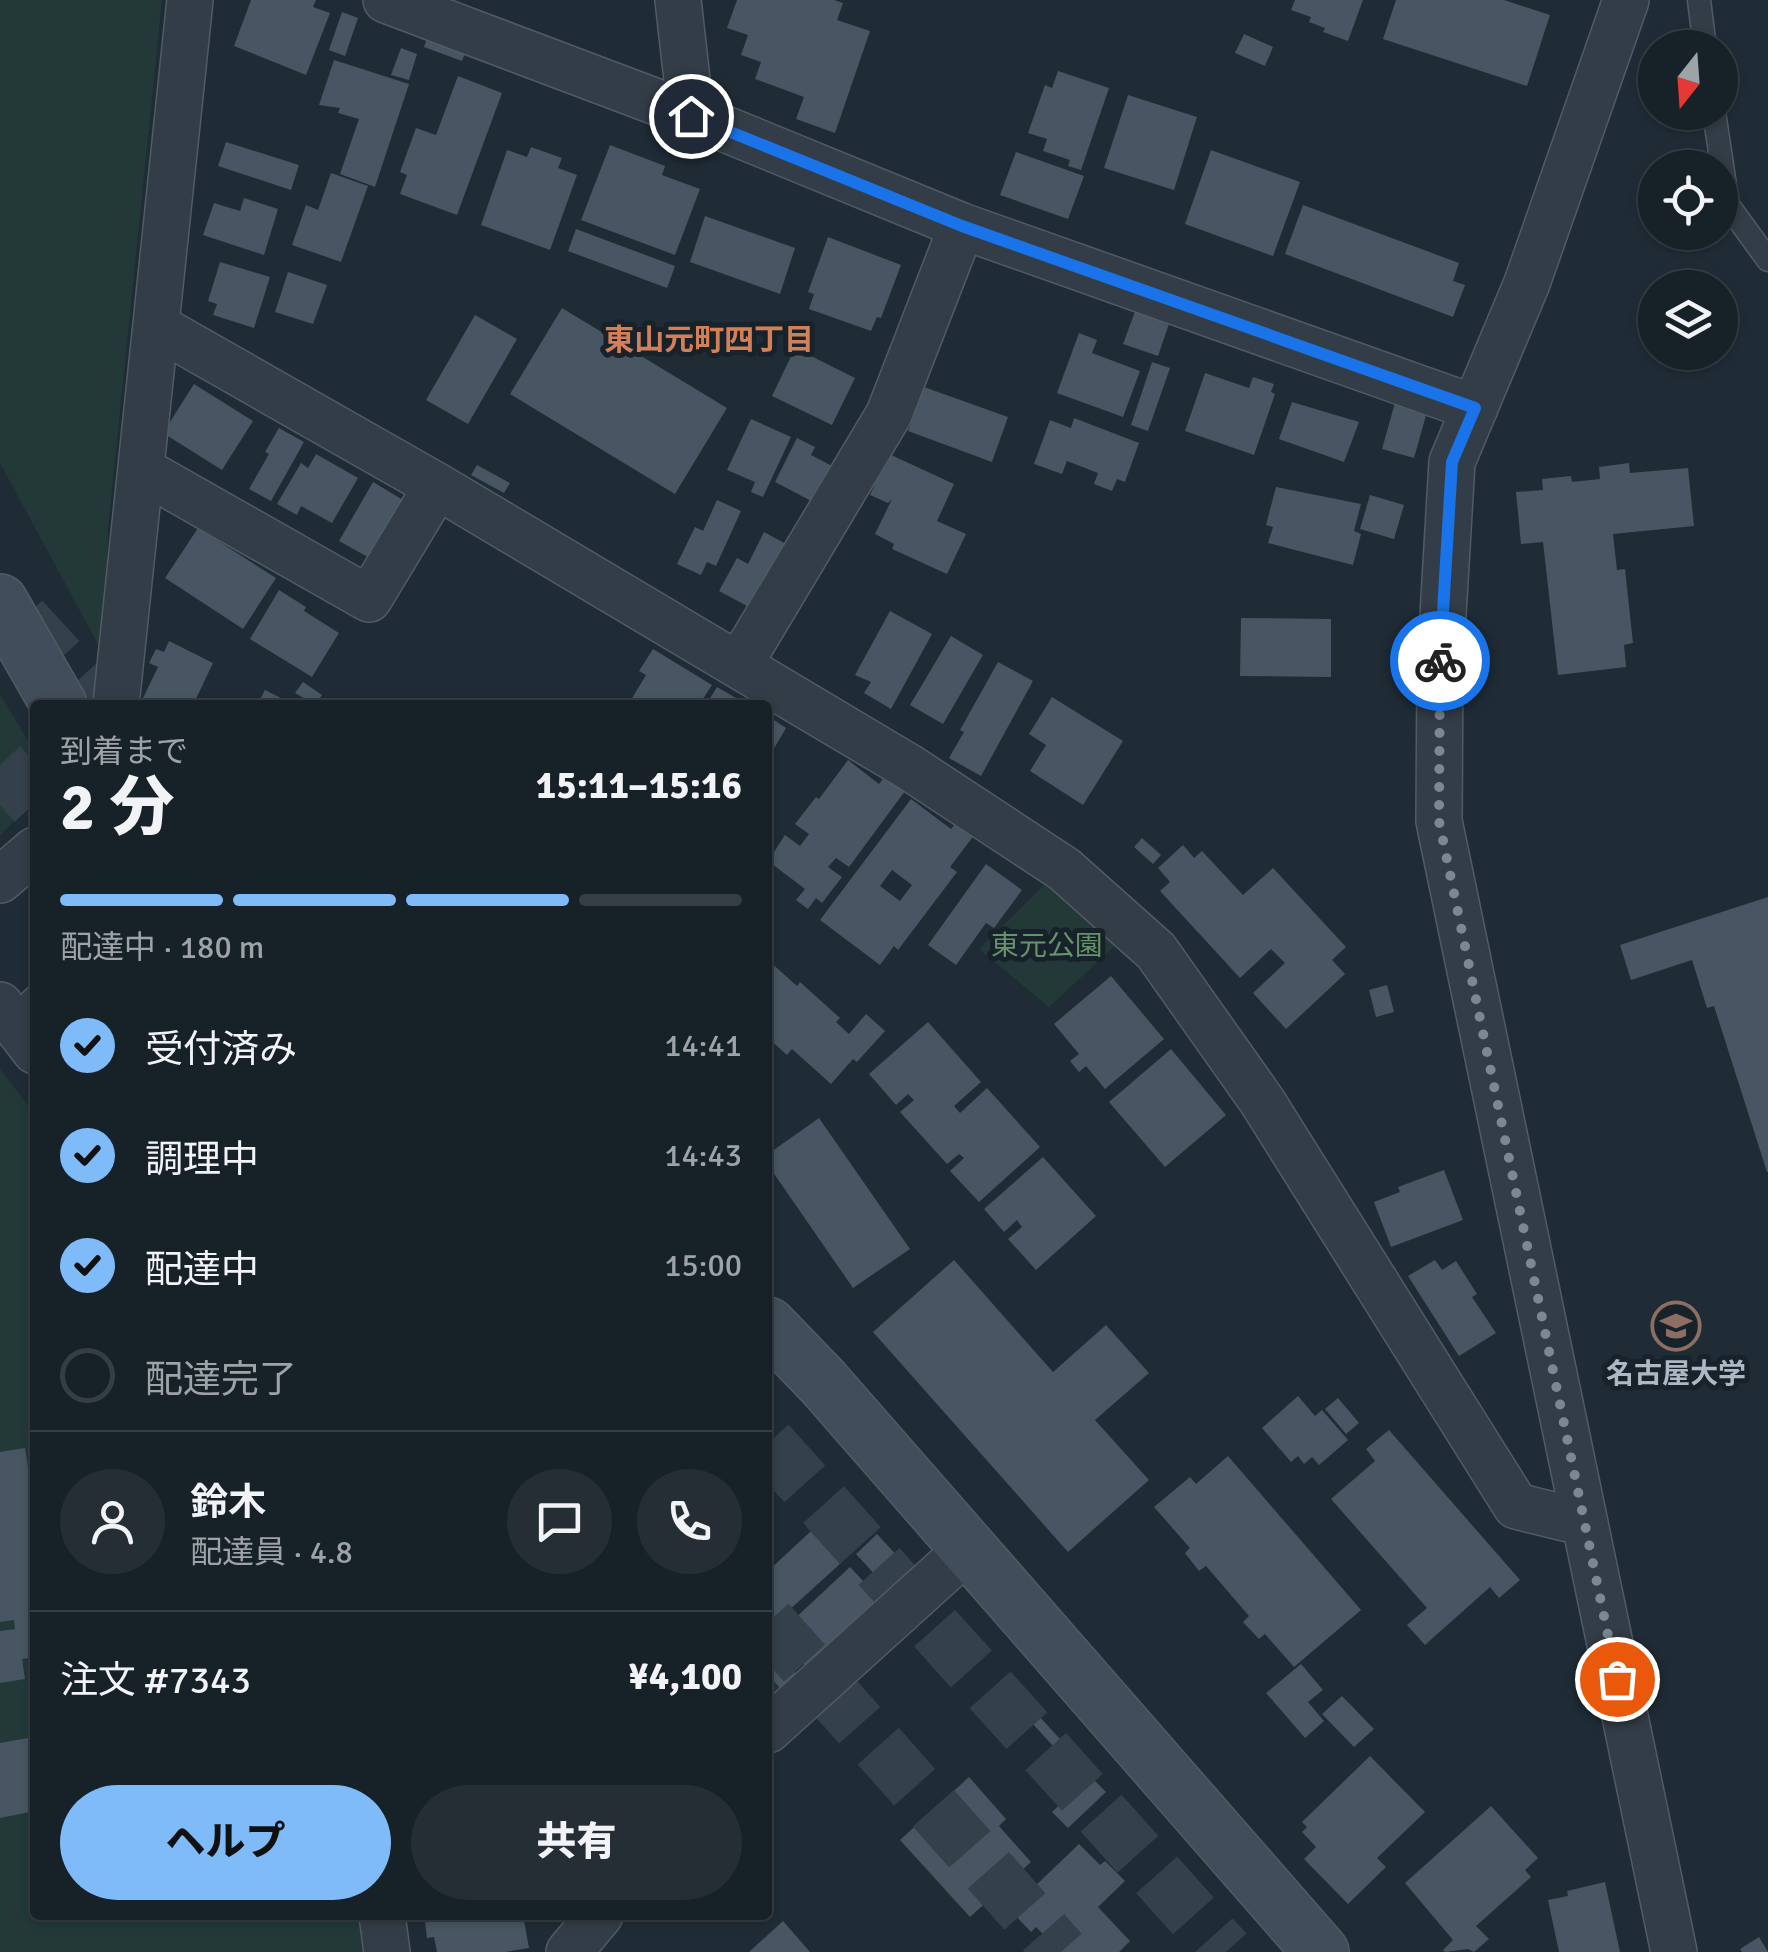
<!DOCTYPE html>
<html lang="ja">
<head>
<meta charset="utf-8">
<style>
  :root { --surface:#172128; --page:#242e34; --text:#f1f3f6; --muted:#9ea3a8; --line:#363e45; --accent:#7ebbf8 }
  body { margin:0; font-family:Signika,"Noto Sans JP",sans-serif; background:var(--page); color:var(--text); height:100vh; display:flex; flex-direction:column; font-size:38px; white-space:nowrap }
  * { box-sizing:border-box; margin:0 }
  p { font-size:32px; color:var(--muted) }
  .icon { flex:none; width:55px; height:55px; fill:none; stroke:currentColor; stroke-width:2; stroke-linecap:round; stroke-linejoin:round }
  .map { position:relative; flex:1; overflow:hidden }
  .details { position:absolute; left:30px; top:700px; width:742px; height:1220px; display:flex; flex-direction:column; background:var(--surface); border-radius:10px; box-shadow:0 2px 8px #0004,0 0 0 2px var(--line) }
  .details>* { flex:none }
  .needle { width:65px; rotate:197deg }
  .tools { position:absolute; left:1638px; top:30px; display:grid; gap:20px }
  .tools a { display:grid; place-items:center; width:100px; height:100px; border-radius:50%; background:var(--surface); box-shadow:0 2px 8px #0004,0 0 0 2px var(--line); font-size:50px }
  .pin { position:absolute; display:grid; place-items:center; width:85px; height:85px; color:#fff; margin:-42px; border:5px solid #fff; border-radius:50%; box-shadow:0 2px 10px #0007 }
  .courier { position:absolute; display:grid; place-items:center; width:100px; height:100px; margin:-50px; border:8px solid #1a73e8; border-radius:50%; background:#fff; color:#222; box-shadow:0 2px 12px #0007 }
  .summary em { font-style:normal; font-weight:800 }
  .summary div { display:flex; flex-direction:column-reverse }
  .summary { display:flex; align-items:center; justify-content:space-between; height:170px; padding:0 30px }
  h1 { font-size:65px; font-weight:800; line-height:75px }
  .bar { display:grid; grid-template-columns:repeat(4,1fr); gap:15px 10px; align-content:center; height:120px; padding:0 30px }
  .bar i { height:12px; border-radius:8px; background:var(--line) }
  .bar .current { background:var(--accent) }
  .bar p { grid-column:span 4 }
  .line { display:flex; align-items:center; gap:25px; padding:0 30px; border-top:2px solid var(--line) }
  .line div { flex:1 }
  .round { display:grid; place-items:center; flex:none; width:105px; height:105px; border-radius:52px; background:var(--page) }
  ol { padding:0 30px; list-style:none }
  li { display:flex; align-items:center; gap:30px; height:110px }
  li p { margin-inline-start:auto }
  li .icon { padding:10px; border-radius:50%; background:var(--accent); color:#111; stroke-width:4 }
  li:last-child { color:var(--muted) }
  li i { width:55px; height:55px; border:5px solid var(--line); border-radius:50% }
  .button { display:flex; gap:20px; margin-top:auto; padding:20px 30px }
  .button a { flex:1; height:115px; border-radius:60px; background:var(--accent); color:#111; font-size:40px; font-weight:800; line-height:115px; text-align:center }
  .button a+a { background:var(--page); color:var(--text) }
  .map>svg:first-child { display:block }
  .green { fill:#223938 }
  .building { fill:#475662; fill-rule:evenodd }
  .lines { fill:none; stroke-linecap:round; stroke-linejoin:round }
  .highway-tunnel { stroke:#34414b; stroke-width:55; stroke-dasharray:55 28; stroke-linecap:butt }
  .lane-casing { stroke:#505b65; stroke-width:25 }
  .street-casing { stroke:#505b65; stroke-width:48 }
  .secondary-casing { stroke:#505b65; stroke-width:58 }
  .lane { stroke:#333d47; stroke-width:22 }
  .street { stroke:#333d47; stroke-width:45 }
  .secondary { stroke:#414d5a; stroke-width:55 }
  .done { stroke:#7b8792; stroke-width:10; stroke-dasharray:0 18 }
  .route { stroke:#1a73e8; stroke-width:12 }
  .labels { text-anchor:middle; dominant-baseline:central; stroke-width:10; stroke-linejoin:round; paint-order:stroke }
  .park-label { font-size:28px; fill:#65946a; stroke:#18222b }
  .poi-label { font-size:28px; font-weight:bold; fill:#adb8c4; stroke:#18222b }
  .neighbourhood-label { font-size:30px; font-weight:bold; fill:#d38059; stroke:#18222b }
</style>
</head>
<body>
<div class="map">
<svg width="1768" height="1952" viewBox="0 0 1768 1952">
  <rect width="100%" height="100%" fill="#1f2c36"/>
  <!-- green -->
  <path class="green" d="M0 0H162L108 529 105 657 0 463Z
    M0 694 35 753V798L0 836Z
    M1048 881 1119 942 1049 1007 979 949Z
    M0 1069 35 1115V1915H367L375 1952H0Z
    M768 1616 805 1662 768 1699Z"/>
  <!-- building -->
  <path class="building" d="M251 0H316L313 7 330 13 306 75 234 46Z
    M737 0H834L843 3 837 20 870 31 835 133 796 119 804 97 755 79 761 62 741 55 748 35 727 28Z
    M1295 0H1363L1348 41 1323 32 1325 28 1309 22 1311 17 1291 10Z
    M1396 0H1504L1550 15 1527 86 1383 39Z
    M342 12 358 18 345 56 329 50Z
    M428 34 467 49 462 61 424 47Z
    M1244 34 1273 47 1265 66 1235 53Z
    M401 48 417 54 409 80 391 75Z
    M334 60 409 84 375 187 340 174 359 119 338 113 340 108 319 105Z
    M1058 71 1109 88 1081 170 1068 166 1070 160 1043 151 1047 139 1028 133 1045 85 1052 88Z
    M458 76 502 93 457 215 400 194 407 175 400 172 416 128 436 135Z
    M1128 95 1197 117 1174 190 1104 168Z
    M226 142 299 165 291 190 218 166Z
    M610 145 665 166 662 175 700 189 675 255 581 220Z
    M531 147 562 158 558 168 577 175 550 250 481 225 507 150 527 157Z
    M1211 150 1300 182 1273 256 1185 224Z
    M1016 152 1084 176 1068 219 1000 195Z
    M331 173 368 186 341 262 292 245 306 205 318 210Z
    M244 198 278 209 264 255 203 235 214 203 240 211Z
    M1303 205 1459 263 1453 281 1465 285 1453 317 1285 254Z
    M705 216 795 248 780 294 690 262Z
    M576 229 675 266 667 288 568 251Z
    M828 237 901 265 881 318 877 317 871 331 809 309 814 294 808 292Z
    M220 262 270 277 254 328 213 315 217 304 208 301Z
    M288 272 327 285 313 324 275 312Z
    M1137 306 1171 318 1158 356 1123 344Z
    M562 308 727 408 675 494 510 394Z
    M475 315 517 339 468 424 426 400Z
    M1079 333 1097 340 1092 353 1140 371 1123 417 1057 393Z
    M795 348 855 378 832 425 772 396Z
    M1152 362 1170 368 1148 431 1131 425Z
    M1205 373 1249 388 1253 377 1274 384 1271 392 1275 394 1254 455 1185 431Z
    M194 384 253 421 222 470 163 433Z
    M1400 385 1432 394 1414 458 1382 449Z
    M924 387 1008 417 992 462 908 431Z
    M1292 402 1359 422 1344 462 1279 439Z
    M1074 418 1139 443 1125 482 1117 479 1112 491 1094 484 1098 473 1067 461 1062 474 1034 464 1050 420 1071 428Z
    M751 419 791 437 763 497 751 492 755 482 727 470Z
    M279 428 304 442 271 501 249 489 269 454 265 452Z
    M797 438 815 447 811 455 836 468 817 504 775 482Z
    M316 454 358 478 332 523 301 506 297 515 277 504 301 463 308 468Z
    M889 454 954 484 937 521 966 534 947 574 892 549 894 544 875 534 892 499 888 503 870 495Z
    M1629 463 1630 473 1688 468 1694 526 1613 534 1617 570 1625 569 1633 643 1624 645 1626 667 1558 675 1543 542 1521 544 1516 492 1543 490 1542 479 1571 476 1572 482 1600 479 1599 467Z
    M477 465 510 483 504 493 471 475Z
    M373 482 408 503 375 561 339 541Z
    M1276 487 1361 504 1354 531 1361 534 1353 565 1268 543 1273 527 1266 525Z
    M1370 495 1404 505 1394 539 1360 529Z
    M717 500 741 511 716 566 707 562 701 575 677 564 695 527 703 531Z
    M198 528 276 578 243 629 165 578Z
    M764 532 797 550 762 614 719 591 737 558 748 564Z
    M279 590 306 607 304 611 339 633 312 677 250 639Z
    M890 611 932 634 891 709 864 693 871 682 855 675Z
    M1241 618 1331 619V677L1240 676Z
    M951 636 983 655 943 724 910 705Z
    M169 641 213 663 193 705H158L143 698 158 667 149 663 156 649 164 652Z
    M653 649 712 685 699 705H628L646 675 639 671Z
    M998 662 1033 681 981 776 949 758 964 732 960 730Z
    M303 682 322 695 315 705 295 693Z
    M717 687 748 705H706Z
    M265 690 295 705H257Z
    M1052 697 1123 741 1083 805 1030 771 1046 745 1029 734Z
    M768 716 786 728 773 750 768 747Z
    M848 760 879 784 888 772 908 787 849 867 836 858 828 867 842 877 822 903 816 898 808 909 796 900 805 889 768 861 785 835 800 846 809 834 795 824 816 797 819 799Z
    M911 799 951 829 961 817 978 830 950 867 957 872 898 950 894 946 880 965 820 920ZM892 870 912 885 900 901 880 886Z
    M1142 838 1161 855 1153 864 1134 847Z
    M1183 845 1194 858 1202 851 1243 895 1273 868 1346 947 1332 960 1345 974 1286 1029 1253 993 1285 963 1271 949 1240 978 1160 891 1170 882 1158 868Z
    M986 864 1022 890 994 928 986 923 956 965 928 945Z
    M1768 897V1172H1767L1714 1006 1707 1008 1692 960 1631 980 1620 945Z
    M768 960 797 986 800 982 840 1018 836 1022 849 1034 866 1014 885 1031 857 1062 853 1059 831 1084 792 1049 787 1055 768 1038Z
    M1111 976 1164 1039 1105 1089 1086 1066 1079 1072 1070 1061 1079 1054 1054 1024Z
    M1387 985 1394 1012 1376 1017 1369 990Z
    M928 1022 981 1082 954 1106 960 1113 987 1088 1040 1147 979 1202 950 1171 964 1158 959 1154 947 1164 900 1112 914 1100 908 1094 896 1105 869 1074Z
    M1171 1049 1226 1115 1165 1167 1109 1102Z
    M819 1118 910 1249 853 1288 768 1165V1154Z
    M1043 1157 1096 1216 1036 1270 1008 1239 1022 1227 1017 1220 1004 1232 984 1209Z
    M1444 1170 1463 1220 1391 1247 1374 1202 1400 1192 1398 1187Z
    M954 1260 1053 1372 1106 1325 1149 1373 1095 1420 1149 1480 1068 1552 873 1332Z
    M1435 1260 1442 1270 1456 1261 1477 1294 1472 1297 1496 1333 1459 1356 1408 1276Z
    M1298 1396 1315 1416 1322 1410 1348 1440 1319 1465 1312 1457 1304 1464 1298 1456 1291 1462 1262 1428Z
    M1338 1398 1359 1423 1346 1434 1325 1409Z
    M1389 1430 1520 1580 1499 1598 1490 1587 1425 1645 1407 1625 1427 1608 1331 1499 1375 1461 1366 1449Z
    M25 1448 35 1513V1657L22 1659 25 1679 0 1683V1631L15 1629 14 1620 0 1622V1452Z
    M1228 1456 1361 1610 1294 1667 1265 1634 1259 1639 1243 1622 1249 1616 1206 1566 1199 1571 1185 1553 1190 1548 1154 1507 1190 1477 1196 1484Z
    M811 1531 841 1563 775 1623 768 1615V1571Z
    M877 1534 901 1560 896 1564 910 1580 890 1598 875 1583 878 1578 856 1554Z
    M850 1567 881 1600 807 1668 777 1635Z
    M770 1645 798 1676 782 1690 768 1675Z
    M1301 1664 1323 1690 1308 1702 1324 1721 1305 1738 1266 1693Z
    M1342 1696 1374 1729 1354 1747 1322 1714Z
    M1038 1715 1072 1752 1064 1758 1031 1722Z
    M34 1737 35 1811 0 1818V1743Z
    M1370 1756 1425 1812 1377 1858 1386 1867 1348 1904 1304 1859 1316 1847 1302 1832 1307 1827 1302 1822Z
    M1090 1776 1106 1792 1068 1828 1052 1812Z
    M969 1777 1006 1819 999 1826 1031 1862 970 1917 900 1840Z
    M1491 1806 1538 1858 1525 1870 1531 1877 1476 1926 1489 1939 1474 1952 1468 1949 1445 1952 1443 1950 1453 1940 1405 1883Z
    M1079 1844 1100 1865 1105 1861 1125 1881 1098 1907 1130 1941 1119 1952H1061L1036 1927 1031 1932 1010 1910Z
    M1605 1882 1620 1952H1559L1548 1900 1568 1896 1567 1891Z
    M424 1915H523L529 1948 505 1952H437L434 1937 427 1938Z
    M783 1921 810 1952H749Z
    M1759 1937 1768 1952H1742L1740 1949Z"/>
  <g class="lines">
    <!-- highway-tunnel -->
    <path class="highway-tunnel" d="M22 619 101 705
      M0 765 35 803
      M768 1443 1226 1952
      M768 1622 1061 1952"/>
    <!-- lane casing -->
    <g class="lane-casing">
      <path id="lane" d="M1699 0 1705 48
        M1714 112 1728 205 1768 260
        M12 1019 35 997"/>
    </g>
    <!-- street casing -->
    <g class="street-casing">
      <path id="street" d="M386 0 691 115 962 226 1475 408
        M678 0 691 115
        M1626 0 1527 283 1452 462 1440 666 1439 821 1674 1952
        M156 326 437 486 909 767 1064 869 1156 951 1262 1101 1516 1506 1585 1523
        M142 470 369 599 437 486
        M739 665 889 414 962 226
        M116 705 190 0
        M0 880 35 850
        M0 1005 35 1051
        M768 1730 968 1549
        M382 1915 387 1952
        M569 1952 600 1915"/>
    </g>
    <!-- secondary casing -->
    <g class="secondary-casing">
      <path id="secondary" d="M0 602 59 705
        M768 1325 823 1382 1321 1952"/>
    </g>
    <!-- lane -->
    <use href="#lane" class="lane"/>
    <!-- street -->
    <use href="#street" class="street"/>
    <!-- secondary -->
    <use href="#secondary" class="secondary"/>
  </g>
  <g class="lines">
    <!-- done -->
    <path class="done" d="M1440 661 1439 821 1617 1679"/>
    <!-- route -->
    <path class="route" d="M691 116 962 226 1475 408 1452 462 1440 661"/>
  </g>
  <!-- icons -->
  <defs>
    <g id="university-ring" transform="scale(2.5)"><circle r="9.5" fill="#18222b" stroke="#8d6e63" stroke-width="1.5"/><path d="M0-5L7-2L0 1L-7-2ZM-4 1L0 2.5L4 1V4Q0 6-4 4Z" fill="#8d6e63"/></g>
  </defs>
  <g fill-rule="evenodd">
    <use href="#university-ring" x="1676" y="1326"/>
  </g>
  <g class="labels">
    <!-- park labels -->
    <g class="park-label">
      <text x="1047" y="946">東元公園</text>
    </g>
    <!-- poi labels -->
    <g class="poi-label">
      <text x="1676" y="1374">名古屋大学</text>
    </g>
    <!-- neighbourhood labels -->
    <g class="neighbourhood-label">
      <text x="709" y="340">東山元町四丁目</text>
    </g>
  </g>
</svg>
<div class="tools">
<a><svg class="needle" viewBox="-14 -14 28 28"><path d="M0-13l5 13h-10z" fill="#e53935"/><path d="M0 13l5-13h-10z" fill="#9ea3a8"/></svg></a>
<a><svg class="icon" aria-label="locate" viewBox="0 0 24 24"><circle cx="12" cy="12" r="6"/><path d="M12 2v4M12 18v4M2 12h4M18 12h4"/></svg></a>
<a><svg class="icon" aria-label="layers" viewBox="0 0 24 24"><path d="M12 4l9 5-9 5-9-5zM3 14l9 5 9-5"/></svg></a>
</div>
<div class="pin" style="left:1617px;top:1679px;background:#ea580c"><svg class="icon" aria-label="bag" viewBox="0 0 24 24"><path d="M5 8h14l-1 12H6zM9 8a3 3 0 0 1 6 0"/></svg></div>
<div class="pin" style="left:691px;top:116px;background:#1f2937"><svg class="icon" aria-label="home" viewBox="0 0 24 24"><path d="M3 11l9-7 9 7M6 9v11h12V9"/></svg></div>
<div class="courier" style="left:1440px;top:661px"><svg class="icon" aria-label="bike" viewBox="0 0 24 24"><circle cx="6" cy="16" r="4"/><circle cx="18" cy="16" r="4"/><path d="M6 16l4-8h5l3 8M10 8l3 8H6M13 5h3"/></svg></div>
<section class="details">
<div class="summary"><div><h1>2 分</h1><p>到着まで</p></div><em>15:11–15:16</em></div>
<div class="bar"><i class="current"></i><i class="current"></i><i class="current"></i><i></i><p>配達中 · 180 m</p></div>
<ol>
<li><svg class="icon" aria-label="check" viewBox="0 0 24 24"><path d="M5 12l5 5 9-10"/></svg>受付済み<p>14:41</p></li>
<li><svg class="icon" aria-label="check" viewBox="0 0 24 24"><path d="M5 12l5 5 9-10"/></svg>調理中<p>14:43</p></li>
<li><svg class="icon" aria-label="check" viewBox="0 0 24 24"><path d="M5 12l5 5 9-10"/></svg>配達中<p>15:00</p></li>
<li><i></i>配達完了</li>
</ol>
<div class="line" style="height:180px"><a class="round"><svg class="icon" aria-label="person" viewBox="0 0 24 24"><circle cx="12" cy="8" r="4"/><path d="M4 21q1-7 8-7t8 7"/></svg></a><div><b>鈴木</b><p>配達員 · 4.8</p></div><a class="round"><svg class="icon" aria-label="chat" viewBox="0 0 24 24"><path d="M4 5h16v11H9l-5 4z"/></svg></a><a class="round"><svg class="icon" aria-label="phone" viewBox="0 0 24 24"><path d="M5 4h4l2 5-3 2q2 4 5 5l2-3 5 2v4C11 20 4 13 5 4z"/></svg></a></div>
<div class="line" style="height:130px"><div>注文 #7343</div><b>¥4,100</b></div>
<div class="button"><a>ヘルプ</a><a>共有</a></div>
</section>
</div>
</body>
</html>
